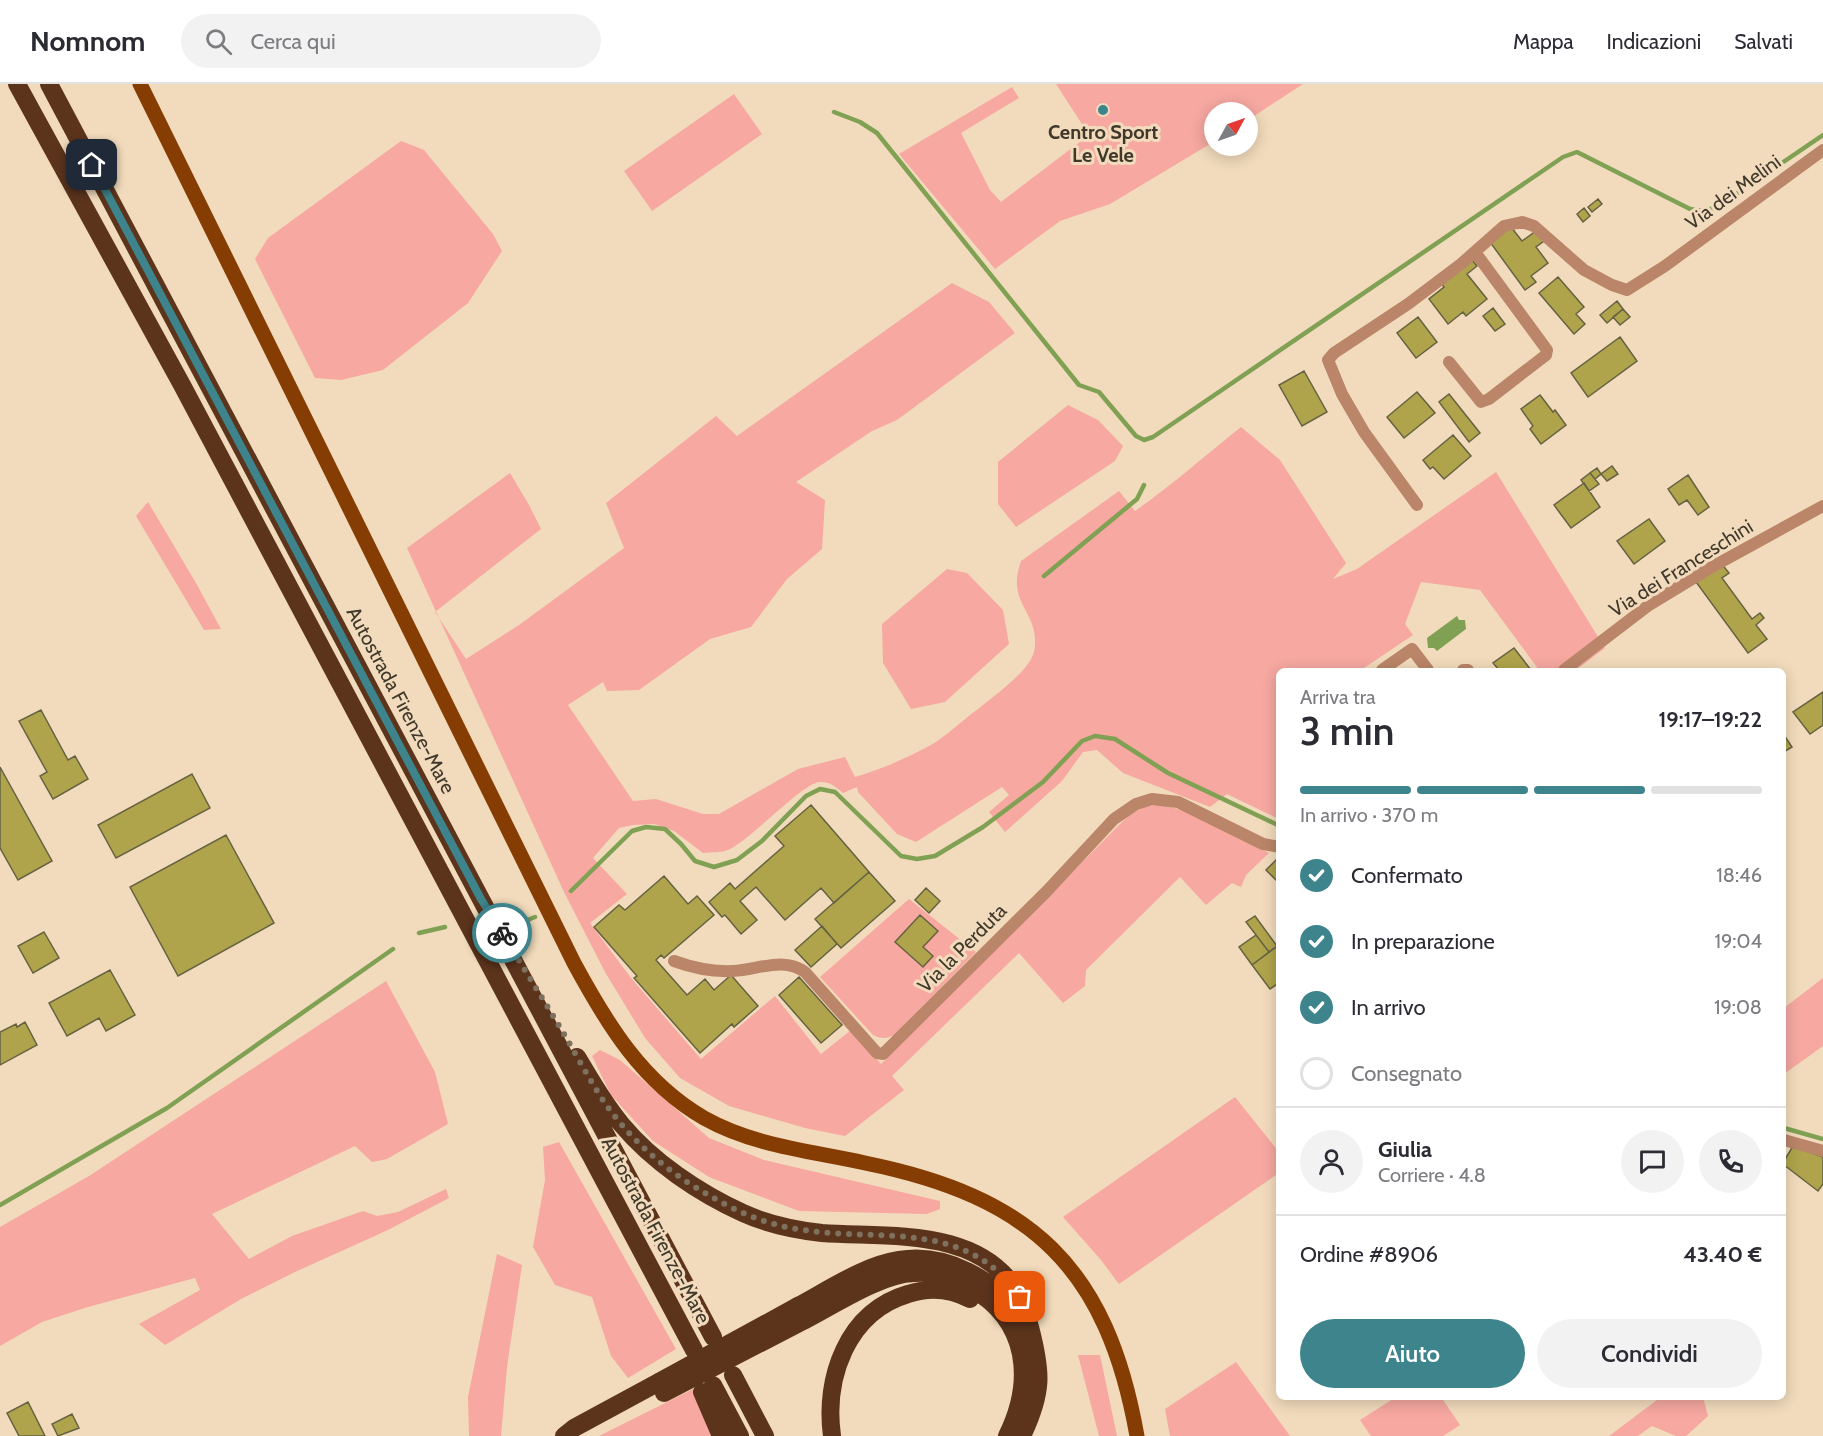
<!DOCTYPE html>
<html lang="it">
<head>
<meta charset="utf-8">
<style>
  :root { --surface:#fff; --page:#f2f2f3; --text:#2b2b33; --muted:#7c7c81; --line:#e1e1e2; --accent:#3d848c }
  body { margin:0; font-family:Cabin,sans-serif; background:var(--page); color:var(--text); height:100vh; display:flex; flex-direction:column; font-size:22px; white-space:nowrap }
  * { box-sizing:border-box; margin:0 }
  p { font-size:20px; color:var(--muted) }
  .icon { flex:none; width:33px; height:33px; fill:none; stroke:currentColor; stroke-width:2; stroke-linecap:round; stroke-linejoin:round }
  .map { position:relative; flex:1; overflow:hidden }
  .details { position:absolute; left:1276px; top:584px; width:510px; height:732px; display:flex; flex-direction:column; background:var(--surface); border-radius:9px; box-shadow:0 3px 15px #0003 }
  .details>* { flex:none }
  .needle { width:39px; rotate:50deg }
  .tools { position:absolute; left:1204px; top:18px; display:grid; gap:12px }
  .tools a { display:grid; place-items:center; width:54px; height:54px; border-radius:50%; background:var(--surface); box-shadow:0 3px 15px #0003; font-size:30px }
  .pin { position:absolute; display:grid; place-items:center; width:51px; height:51px; color:#fff; margin:-26px; border-radius:12px; box-shadow:0 3px 9px #0006 }
  .courier { position:absolute; display:grid; place-items:center; width:60px; height:60px; margin:-30px; border:4px solid #3d848c; border-radius:50%; background:#fff; color:#222; box-shadow:0 2px 8px #0007 }
  .head em { font-style:normal; font-weight:600 }
  .head div { display:flex; flex-direction:column-reverse }
  .head { display:flex; align-items:center; justify-content:space-between; height:102px; padding:0 24px }
  h1 { font-size:39px; font-weight:600; line-height:45px }
  .bar { display:grid; grid-template-columns:repeat(4,1fr); gap:9px 6px; align-content:center; height:72px; padding:0 24px }
  .bar i { height:8px; border-radius:4px; background:var(--line) }
  .bar .active { background:var(--accent) }
  .bar p { grid-column:span 4 }
  .line { display:flex; align-items:center; gap:15px; padding:0 24px; border-top:2px solid var(--line) }
  .line div { flex:1 }
  .round { display:grid; place-items:center; flex:none; width:63px; height:63px; border-radius:32px; background:var(--page) }
  ol { padding:0 24px; list-style:none }
  li { display:flex; align-items:center; gap:18px; height:66px }
  li p { margin-inline-start:auto }
  li .icon { padding:6px; border-radius:50%; background:var(--accent); color:#fff; stroke-width:4 }
  li:last-child { color:var(--muted) }
  li i { width:33px; height:33px; border:3px solid var(--line); border-radius:50% }
  .primary-button { display:flex; gap:12px; margin-top:auto; padding:12px 24px }
  .primary-button a { flex:1; height:69px; border-radius:36px; background:var(--accent); color:#fff; font-size:24px; font-weight:600; line-height:69px; text-align:center }
  .primary-button a+a { background:var(--page); color:var(--text) }
  header { display:flex; align-items:center; gap:36px; box-sizing:border-box; height:84px; padding:0 30px; background:var(--surface); border-bottom:2px solid var(--line) }
  header strong { font-size:28px }
  nav { display:flex; gap:33px; margin-inline-start:auto; font-size:21px }
  .search { width:420px; height:54px; background:var(--page); display:flex; align-items:center; gap:15px; box-sizing:border-box; padding:0 21px; border-radius:33px; color:var(--muted); font-size:22px }
  .map>svg:first-child { display:block }
  .green { fill:#f6a8a1 }
  .water { fill:#80a154 }
  .lines { fill:none; stroke-linecap:round; stroke-linejoin:round }
  .stream { stroke:#80a154; stroke-width:4.5 }
  .building { fill:#afa44b; stroke:#666241; stroke-width:1.5 }
  .minor { stroke:#ba8568; stroke-width:12 }
  .primary { stroke:#863d03; stroke-width:15 }
  .motorway { stroke:#5c341c; stroke-width:18 }
  .motorway-bridge { stroke:#5c341c; stroke-width:18 }
  .done { stroke:#7e715e; stroke-width:6; stroke-dasharray:0 10.8 }
  .route { stroke:#3d848c; stroke-width:8 }
  .poi-dot { fill:#3d848c; stroke:#f2dbbc; stroke-width:2 }
  .labels { text-anchor:middle; dominant-baseline:central; stroke-width:6; stroke-linejoin:round; paint-order:stroke }
  .poi-label { font-size:20px; font-weight:bold; fill:#40382b; stroke:#f2dbbc }
  .street-label { font-size:20px; fill:#40382b; stroke:#f2dbbc }
</style>
</head>
<body>
<header>
<strong>Nomnom</strong>
<div class="search"><svg class="icon" aria-label="search" viewBox="0 0 24 24"><circle cx="10" cy="10" r="6"/><path d="M15 15l6 6"/></svg>Cerca qui</div>
<nav><a>Mappa</a><a>Indicazioni</a><a>Salvati</a></nav>
</header>
<div class="map">
<svg width="1823" height="1352" viewBox="0 0 1823 1352">
  <rect width="100%" height="100%" fill="#f2dbbc"/>
  <!-- green -->
  <path class="green" d="M1056 0H1303L1248 36V28H1215V57L1110 120 1060 137 995 185 899 70 1012 3 1019 14 961 49 990 106 1001 118 1089 51Z
    M734 10 762 50 652 127 624 87Z
    M401 57 424 66 493 150 502 167 468 219 383 286 341 296 315 294 255 175 268 154Z
    M952 199 989 218 1015 249 897 336 872 347 796 398 825 416 822 465 787 495 751 543 710 555 639 606 607 607 603 598 568 621 633 717 656 715 703 730H719L798 685 845 673 855 693C882 685 907 674 931 661 943 654 954 644 964 636 984 620 1007 604 1024 585 1030 578 1035 570 1035 560 1037 526 1006 519 1021 477L1119 407 1135 427C1172 401 1206 371 1241 343L1280 376 1346 479 1333 495 1357 485 1496 388 1605 564 1576 586H1539L1480 506 1421 498 1405 540 1413 551 1361 586H1280L1279 735 1227 710 1210 723 1123 689 1097 666 1083 668 1062 697 1005 748 989 728 1009 711 1002 703 916 758 897 750 858 708 857 703 843 709C836 703 830 697 819 698 802 700 752 754 730 765 723 769 711 768 703 769L674 747 654 740 633 741 619 744 593 774 627 810 590 839 631 894 701 975 775 912 821 970 851 946 881 980 1127 733C1137 726 1145 721 1157 721 1183 720 1243 757 1269 769L1246 791 1241 803 1232 799 1206 821 1180 793 1086 886 1085 902 1063 919 1019 869 892 992 904 1006 845 1052 805 1044 729 1022 680 994 645 954 605 888 564 808 407 464 510 389 529 421 541 445 435 528 466 575 519 541 624 464 606 419 716 332 737 352Z
    M1068 321 1098 336 1123 362 1115 377 1016 443 998 420V378Z
    M148 418 196 499 221 545 204 546 136 432Z
    M947 485 967 489 1003 526 1009 560 945 618 911 625 883 579 882 540Z
    M909 815 976 868 894 951C886 955 881 955 873 951L820 893Z
    M1823 894V962L1784 990V924Z
    M386 897 435 988 448 1040 387 1075 372 1078 355 1062 212 1130 249 1175 292 1152 363 1127 377 1132 398 1128 446 1105 449 1114 388 1146 295 1188 241 1215 165 1261 139 1240 200 1206 195 1194 88 1223 42 1238 0 1262V1143L89 1092Z
    M600 966 620 976 709 1054 764 1076 940 1117V1125L927 1130 799 1127 709 1093 653 1057 611 1011 592 972Z
    M1235 1013 1279 1068V1089L1119 1200 1101 1176 1063 1133Z
    M559 1058 676 1265 628 1294 611 1272 592 1213 555 1201 533 1163 545 1096 543 1063Z
    M497 1170 522 1181 507 1283 501 1352H469L468 1313Z
    M1078 1271H1100L1117 1352H1099Z
    M1236 1278 1290 1352H1170L1165 1325Z
    M693 1305 714 1352H599Z
    M1396 1313H1441L1460 1341 1443 1352H1371L1360 1336Z
    M1661 1313H1703L1708 1332 1686 1352H1676L1652 1342 1638 1352H1609Z"/>
  <!-- water -->
  <path class="water" d="M1457 532 1459 536H1465L1466 545 1437 567 1434 564H1428L1427 554Z"/>
  <g class="lines">
    <!-- stream -->
    <path class="stream" d="M834 28 860 38 877 49 1079 301 1099 308 1136 352 1144 356 1153 353 1563 73 1577 68 1690 125C1705 129 1713 125 1726 117L1823 51
      M1044 492 1137 415 1144 401
      M571 807 632 747 646 743 665 745 681 760 695 777 714 783 737 776 762 757 806 712 820 705 835 708 901 772 917 775 935 772 983 743 1043 698 1082 657 1095 652 1115 655 1168 689 1280 742
      M520 839 535 833
      M419 849 445 843
      M1784 1044 1823 1055
      M0 1121 167 1024 393 865"/>
  </g>
  <!-- building -->
  <path class="building" d="M1598 115 1602 120 1592 128 1588 123Z
    M1584 124 1590 132 1583 138 1577 130Z
    M1511 143 1522 157 1536 147 1544 157 1536 163 1548 179 1531 192 1536 198 1525 206 1490 158Z
    M1472 176 1477 182 1467 190 1487 215 1466 232 1463 228 1448 240 1429 215 1444 203 1441 199Z
    M1558 193 1584 223 1576 230 1585 240 1574 250 1539 209Z
    M1617 217 1623 225 1607 239 1600 231Z
    M1493 224 1505 240 1495 247 1483 232Z
    M1623 225 1630 233 1620 241 1613 233Z
    M1418 233 1437 258 1416 274 1397 249Z
    M1620 253 1637 277 1588 313 1571 289Z
    M1304 287 1327 328 1302 342 1279 301Z
    M1417 308 1435 329 1404 354 1387 333Z
    M1449 310 1480 349 1469 358 1439 318Z
    M1540 311 1553 328 1555 326 1566 341 1541 360 1530 345 1533 342 1521 325Z
    M1453 351 1471 372 1444 395 1433 383 1430 385 1423 376Z
    M1612 382 1618 390 1607 397 1601 390Z
    M1597 384 1601 390 1595 395 1590 389Z
    M1590 389 1599 400 1589 407 1581 396Z
    M1688 391 1709 423 1698 431 1687 416 1679 421 1668 405Z
    M1584 399 1600 423 1571 444 1554 421Z
    M1649 435 1665 457 1634 480 1617 457Z
    M1721 479 1729 489 1722 494 1752 535 1760 529 1764 534 1756 541 1767 555 1748 569 1696 498Z
    M1514 564 1531 586H1499L1493 579Z
    M1823 608V641L1810 650 1793 628Z
    M41 626 68 676 75 672 88 695 53 715 40 692 47 688 19 637Z
    M1784 651 1792 663 1784 668Z
    M0 683 52 777 18 796 0 764Z
    M192 690 210 724 116 774 98 741Z
    M811 721 869 788 834 819 821 804 785 836 756 803 740 817 757 836 741 850 725 831 722 833 709 818 730 799 735 805 784 762 775 752Z
    M226 751 274 839 178 892 130 803Z
    M1278 774 1280 776V800L1266 786Z
    M869 788 895 817 841 864 815 835Z
    M664 792 688 820 697 812 714 831 664 874 661 871 656 876 687 911 705 895 714 906 731 891 758 922 734 943 732 940 700 969 634 894 637 892 594 843 619 821 625 826Z
    M926 804 940 817 929 829 915 816Z
    M920 831 938 847 923 863 933 872 923 883 895 858Z
    M1255 832 1277 862 1269 868 1246 838Z
    M822 842 837 860 811 883 795 866Z
    M44 848 59 874 33 889 18 862Z
    M1256 851 1269 868 1252 881 1239 863Z
    M1280 860V898L1270 905 1252 881Z
    M110 886 135 931 106 947 99 934 67 952 49 919Z
    M799 893 842 941 821 959 779 911Z
    M25 938 37 961 0 981V948L16 940 17 943Z
    M1793 1062 1823 1073V1100L1818 1107 1784 1081V1077Z
    M28 1318 45 1352H19L7 1329Z
    M72 1330 79 1344 58 1352 52 1340Z"/>
  <g class="lines">
    <!-- minor -->
    <path class="minor" d="M1449 278 1481 318 1489 315 1546 271 1547 266 1475 168
      M1417 421 1364 348 1342 310 1328 276 1334 269 1408 220 1461 180 1504 142 1522 138 1534 142 1584 186 1612 201 1627 206 1665 182 1823 66
      M1382 586 1412 565 1428 586
      M1463 586H1468
      M1564 586 1649 521 1710 484 1823 422
      M674 877C693 884 712 888 733 887 758 886 783 872 805 888L877 969 883 970 1046 808 1114 735 1136 720 1152 715 1178 718 1263 760 1280 763
      M1784 1056 1823 1067"/>
    <!-- primary -->
    <path class="primary" d="M140 0 574 879C607 940 642 998 704 1034 754 1062 810 1067 865 1079 1032 1113 1107 1183 1137 1352"/>
    <!-- motorway -->
    <path class="motorway" d="M17 0 182 301 694 1266
      M49 0 713 1253
      M577 973C591 996 604 1020 622 1041 653 1078 699 1109 743 1129 767 1140 795 1146 822 1149 889 1154 981 1142 1020 1212 1025 1222 1027 1233 1030 1243 1042 1289 1043 1308 1022 1352
      M798 1222C828 1206 865 1181 899 1176 947 1168 995 1196 1022 1234
      M805 1236C836 1220 881 1190 914 1189 935 1187 954 1194 971 1204 1029 1237 1034 1297 1007 1352
      M733 1291 765 1352
      M713 1301 740 1352
      M702 1308 721 1352
      M564 1352 574 1344 659 1298
      M832 1352C824 1294 847 1228 908 1210 929 1203 951 1205 970 1215"/>
    <!-- motorway-bridge -->
    <path class="motorway-bridge" d="M659 1298 798 1222
      M664 1309 805 1236"/>
  </g>
  <g class="lines">
    <!-- done -->
    <path class="done" d="M502 849C524 885 547 921 568 957 585 986 600 1016 622 1041 645 1068 676 1093 707 1110 737 1128 769 1142 804 1146 884 1158 966 1135 1020 1213"/>
    <!-- route -->
    <path class="route" d="M92 81 438 734 481 815 502 849"/>
  </g>
  <!-- markers -->
  <circle class="poi-dot" cx="1103" cy="26" r="6"/>
  <g class="labels">
    <!-- poi labels -->
    <g class="poi-label">
      <text x="1103" y="48">Centro Sport<tspan x="1103" dy="23">Le Vele</tspan></text>
    </g>
    <!-- street labels -->
    <g class="street-label">
      <text transform="translate(1733 108) rotate(-36)">Via dei Melini</text>
      <text transform="translate(1681 484) rotate(-32)">Via dei Franceschini</text>
      <text transform="translate(401 616) rotate(62)">Autostrada Firenze-Mare</text>
      <text transform="translate(962 864) rotate(-45)">Via la Perduta</text>
      <text transform="translate(656 1146) rotate(62)">Autostrada Firenze-Mare</text>
    </g>
  </g>
</svg>
<div class="tools">
<a><svg class="needle" viewBox="-14 -14 28 28"><path d="M0-13l5 13h-10z" fill="#e53935"/><path d="M0 13l5-13h-10z" fill="#7c7c81"/></svg></a>
</div>
<div class="pin" style="left:1020px;top:1213px;background:#ea580c"><svg class="icon" aria-label="bag" viewBox="0 0 24 24"><path d="M5 8h14l-1 12H6zM9 8a3 3 0 0 1 6 0"/></svg></div>
<div class="pin" style="left:92px;top:81px;background:#1f2937"><svg class="icon" aria-label="home" viewBox="0 0 24 24"><path d="M3 11l9-7 9 7M6 9v11h12V9"/></svg></div>
<div class="courier" style="left:502px;top:849px"><svg class="icon" aria-label="bike" viewBox="0 0 24 24"><circle cx="6" cy="16" r="4"/><circle cx="18" cy="16" r="4"/><path d="M6 16l4-8h5l3 8M10 8l3 8H6M13 5h3"/></svg></div>
<section class="details">
<div class="head"><div><h1>3 min</h1><p>Arriva tra</p></div><em>19:17–19:22</em></div>
<div class="bar"><i class="active"></i><i class="active"></i><i class="active"></i><i></i><p>In arrivo · 370 m</p></div>
<ol>
<li><svg class="icon" aria-label="check" viewBox="0 0 24 24"><path d="M5 12l5 5 9-10"/></svg>Confermato<p>18:46</p></li>
<li><svg class="icon" aria-label="check" viewBox="0 0 24 24"><path d="M5 12l5 5 9-10"/></svg>In preparazione<p>19:04</p></li>
<li><svg class="icon" aria-label="check" viewBox="0 0 24 24"><path d="M5 12l5 5 9-10"/></svg>In arrivo<p>19:08</p></li>
<li><i></i>Consegnato</li>
</ol>
<div class="line" style="height:108px"><a class="round"><svg class="icon" aria-label="person" viewBox="0 0 24 24"><circle cx="12" cy="8" r="4"/><path d="M4 21q1-7 8-7t8 7"/></svg></a><div><b>Giulia</b><p>Corriere · 4.8</p></div><a class="round"><svg class="icon" aria-label="chat" viewBox="0 0 24 24"><path d="M4 5h16v11H9l-5 4z"/></svg></a><a class="round"><svg class="icon" aria-label="phone" viewBox="0 0 24 24"><path d="M5 4h4l2 5-3 2q2 4 5 5l2-3 5 2v4C11 20 4 13 5 4z"/></svg></a></div>
<div class="line" style="height:78px"><div>Ordine #8906</div><b>43.40 €</b></div>
<div class="primary-button"><a>Aiuto</a><a>Condividi</a></div>
</section>
</div>
</body>
</html>
